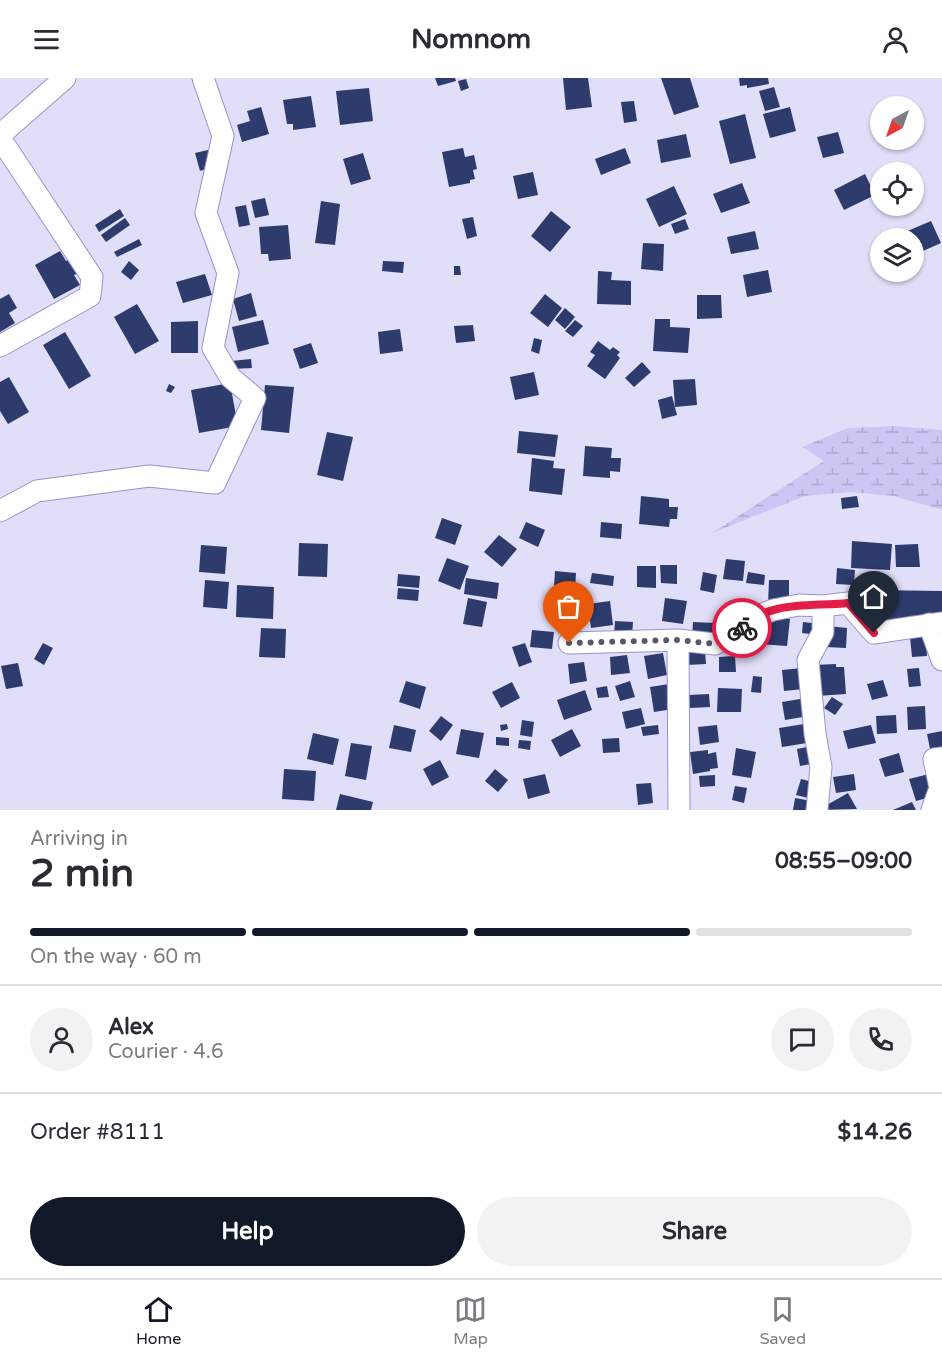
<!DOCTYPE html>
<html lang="en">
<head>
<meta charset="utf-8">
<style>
  :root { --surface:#fff; --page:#f2f2f3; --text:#2b2b33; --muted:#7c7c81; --line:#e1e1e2; --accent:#111827 }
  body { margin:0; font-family:"Varela Round",sans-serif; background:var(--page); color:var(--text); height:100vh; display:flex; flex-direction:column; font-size:22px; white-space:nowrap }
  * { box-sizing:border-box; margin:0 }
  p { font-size:20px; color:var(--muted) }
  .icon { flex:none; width:33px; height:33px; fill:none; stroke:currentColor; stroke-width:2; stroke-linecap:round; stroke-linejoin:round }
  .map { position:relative; height:732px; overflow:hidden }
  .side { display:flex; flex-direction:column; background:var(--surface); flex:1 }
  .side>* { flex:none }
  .needle { width:39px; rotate:220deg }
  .controls { position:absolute; left:870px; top:18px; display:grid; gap:12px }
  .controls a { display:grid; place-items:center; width:54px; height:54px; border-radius:50%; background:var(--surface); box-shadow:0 2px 4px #0004; font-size:30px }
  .pin { position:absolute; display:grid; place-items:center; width:51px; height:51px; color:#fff; margin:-62px -26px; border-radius:50% 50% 50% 0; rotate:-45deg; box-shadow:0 0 6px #0007 }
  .pin .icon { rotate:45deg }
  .courier { position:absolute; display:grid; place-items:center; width:60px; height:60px; margin:-30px; border:4px solid #e11d48; border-radius:50%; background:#fff; color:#222; box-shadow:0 2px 8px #0007 }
  .headline em { font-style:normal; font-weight:700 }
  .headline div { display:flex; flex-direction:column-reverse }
  .headline { display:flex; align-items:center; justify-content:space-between; height:102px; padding:0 30px }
  h1 { font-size:39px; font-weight:700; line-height:45px }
  .bar { display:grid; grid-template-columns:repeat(4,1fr); gap:9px 6px; align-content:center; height:72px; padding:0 30px }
  .bar i { height:8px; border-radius:4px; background:var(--line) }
  .bar .on { background:var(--accent) }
  .bar p { grid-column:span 4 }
  .line { display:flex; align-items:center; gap:15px; padding:0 30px; border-top:2px solid var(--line) }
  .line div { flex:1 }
  .round { display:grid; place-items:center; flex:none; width:63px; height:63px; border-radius:32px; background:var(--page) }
  .primary-button { display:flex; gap:12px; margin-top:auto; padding:12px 30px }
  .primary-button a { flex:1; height:69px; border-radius:36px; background:var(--accent); color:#fff; font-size:24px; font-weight:700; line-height:69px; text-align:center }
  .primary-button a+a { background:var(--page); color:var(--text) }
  header { display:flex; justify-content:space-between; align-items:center; height:78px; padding:0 30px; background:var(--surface); font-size:27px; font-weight:700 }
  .tab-bar { display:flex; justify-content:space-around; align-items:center; height:84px; border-top:2px solid var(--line); background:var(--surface); font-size:16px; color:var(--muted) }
  .tab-bar a { display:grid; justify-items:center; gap:3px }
  .tab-bar .on { color:var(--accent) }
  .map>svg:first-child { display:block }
  .wetland { fill:url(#wetland-marsh) }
  .building { fill:#2d3c6d }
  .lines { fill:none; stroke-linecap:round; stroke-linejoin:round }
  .minor-casing { stroke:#9893ce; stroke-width:23 }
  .minor { stroke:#fff; stroke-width:21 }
  .done { stroke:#59566d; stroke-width:6; stroke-dasharray:0 10.8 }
  .route { stroke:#e11d48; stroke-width:8 }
</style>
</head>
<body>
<header><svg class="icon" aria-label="menu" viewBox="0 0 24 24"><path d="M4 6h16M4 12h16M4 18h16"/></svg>Nomnom<svg class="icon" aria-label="person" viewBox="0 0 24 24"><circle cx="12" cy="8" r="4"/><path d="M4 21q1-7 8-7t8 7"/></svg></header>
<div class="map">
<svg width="942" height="732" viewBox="0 0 942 732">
  <defs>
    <pattern id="wetland-marsh" width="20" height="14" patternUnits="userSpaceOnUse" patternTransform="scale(1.5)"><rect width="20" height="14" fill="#cbc7f4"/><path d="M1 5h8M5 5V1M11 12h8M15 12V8" fill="none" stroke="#adaad1"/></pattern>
  </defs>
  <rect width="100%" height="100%" fill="#e0def8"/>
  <!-- wetland -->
  <path class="wetland" d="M896 348 942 352V432L894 418 851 414 805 418 712 455 824 383 802 369 848 350Z"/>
  <!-- building -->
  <path class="building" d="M435 0H455L456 3 438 8Z
    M563 0H588L592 29 566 32Z
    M661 0H690L699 29 674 37Z
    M739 0H768L769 6 747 10V7L740 8Z
    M466 1 469 10 461 13 458 3Z
    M774 9 780 29 765 33 759 13Z
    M369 10 373 43 340 47 336 13Z
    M311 18 316 49 293 52V46H287L283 22Z
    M634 23 637 43 624 45 621 24Z
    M261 29 269 56 242 64 237 47 250 43 247 33Z
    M790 29 796 53 770 60 763 36Z
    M745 36 756 80 730 86 719 43Z
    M838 54 844 75 823 80 817 59Z
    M686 56 691 79 661 85 657 62Z
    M463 70 465 79 474 77 477 91 473 92 475 101 470 102V105L449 109 442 74Z
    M625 70 631 85 601 97 595 81Z
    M208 72 212 89 200 93 195 75Z
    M363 75 371 101 351 107 343 81Z
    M533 94 538 117 518 121 513 98Z
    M865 96 875 117 844 132 834 112Z
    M742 105 750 125 721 135 713 116Z
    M674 108 687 136 659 149 646 121Z
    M265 120 269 137 255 140 251 123Z
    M321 123 340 126 335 167 315 165Z
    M246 127 250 147 239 149 235 129Z
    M120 131 124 138 99 154 95 147Z
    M551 133 571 149 550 174 531 158Z
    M473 139 477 158 467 161 462 141Z
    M125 140 130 147 106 164 101 157Z
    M685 141 689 151 675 156 671 146Z
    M931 143 941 165 914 177V160H891Z
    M288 147 291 181 269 183 268 176H261L259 149Z
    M755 153 759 171 731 176 727 159Z
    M139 161 142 167 117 179 114 174Z
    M643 165 664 166 663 193 641 191Z
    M60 173 66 183 74 178 82 193 74 197 80 207 54 221 35 187Z
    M129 183 139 192 131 202 121 194Z
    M383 183 404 184 403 195 382 193Z
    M454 188H460L461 197H454Z
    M768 192 772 214 747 219 743 197Z
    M598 193 612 194 611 202 631 203V227L597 226Z
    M205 196 212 217 183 225 176 204Z
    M251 215 257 238 239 243 233 221Z
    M9 216 17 230 9 235 15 245 0 254V221Z
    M545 216 562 230 548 249 530 235Z
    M697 217H721L722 240 697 241Z
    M137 226 159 263 135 276 114 239Z
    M565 230 575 239 565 251 555 242Z
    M655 241H670V249L690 250 688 275 653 273Z
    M263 242 269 266 238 274 232 249Z
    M575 242 583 248 573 259 565 253Z
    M198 243V275H171V244Z
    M473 247 475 263 456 265 454 248Z
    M400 251 403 273 380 276 378 254Z
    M65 254 91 298 69 311 43 267Z
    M534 260 542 262 539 276 531 273Z
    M598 263 610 272 613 269 620 274 617 277 620 280 605 301 587 288 595 277 590 274Z
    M311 265 318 285 300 291 293 271Z
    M251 281 252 290 232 291 231 283Z
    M642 284 651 294 634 309 625 300Z
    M534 294 539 317 515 322 510 299Z
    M9 299 29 334 8 346 0 333V304Z
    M695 301 697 327 675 329 673 302Z
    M230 305 238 348 199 355 191 312Z
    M169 306 175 309 171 315 166 313Z
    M265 307 294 309 289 355 261 352Z
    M672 318 677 337 662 341 658 322Z
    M519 353 558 357 555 379 517 375Z
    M327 354 353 359 343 403 317 397Z
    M585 368 612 370 611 380H621L620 394 610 393V400L583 398Z
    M532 380 554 383 553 390 565 391 562 417 529 413Z
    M641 418 669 421V429H678L677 441H670L669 449 639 446Z
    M857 418 859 429 842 431 841 420Z
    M442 440 462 447 455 467 435 460Z
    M526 444 545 452 538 469 519 460Z
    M601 444 622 446 621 461 600 459Z
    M499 457 517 471 502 489 484 474Z
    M852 463 892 466 890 492 851 490Z
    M299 465 328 466 327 499 298 498Z
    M918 466 920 489H896L895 467Z
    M201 467 227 469 225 496 199 494Z
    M447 480 469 488 460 512 438 503Z
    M726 481 745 483 743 503 723 501Z
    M660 487H677V506L661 505Z
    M637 488H656V510L637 509Z
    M837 490 855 492 854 507 836 506Z
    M555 493 576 495 575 511 554 509Z
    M703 494 717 497 714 515 700 512Z
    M748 494 765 497 764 507 746 505Z
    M592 495 614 498 613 508 590 505Z
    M398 496 420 498 419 510 397 508Z
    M466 500 499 505 497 521 464 516Z
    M205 502 229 504 227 531 203 529Z
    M769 502H789V526H768Z
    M237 507 274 509 273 541 236 539Z
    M398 510 419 512 418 523 397 521Z
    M872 512 942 513V541L872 546Z
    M468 520 487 524 482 549 463 546Z
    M665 520 687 523 683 546 662 543Z
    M610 523 613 547 591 550 588 526Z
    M732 532H743V546H732Z
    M762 538 790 541 787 568 759 566Z
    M615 543 633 544 632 558 614 557Z
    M693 544 715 545 714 562 692 561Z
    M803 544 820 546 819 557 802 555Z
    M569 546 580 550 578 557 567 554Z
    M828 548 847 550 846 570 826 569Z
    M261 550 286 551 285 580 259 579Z
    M532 552 554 554 552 571 530 569Z
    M910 559H926L927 578 912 579Z
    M43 565 53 570 44 587 34 581Z
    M525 565 532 584 519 589 512 569Z
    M705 572 706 586 686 587 685 573Z
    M663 575 667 597 648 601 644 578Z
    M627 577 630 595 611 597 610 579Z
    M735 578 736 594H719V579Z
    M584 584 587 603 570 606 568 586Z
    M18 585 23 608 6 611 1 588Z
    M836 586V589H844L846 616 817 618 814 587Z
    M802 590 804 611 784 613 782 592Z
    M919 590 921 608 909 609 907 591Z
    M753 598 762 599 761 615 751 614Z
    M883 602 888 618 872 622 867 606Z
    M406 603 426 609 420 631 399 624Z
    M630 603 635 619 620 623 615 608Z
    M512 604 520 620 501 630 492 614Z
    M669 606 673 631 654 634 650 609Z
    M607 608 609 619 598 620 596 610Z
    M718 610 742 611 741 634H717Z
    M585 612 592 632 564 642 557 622Z
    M709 616 710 629 690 630 689 617Z
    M832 619 843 626 835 637 824 630Z
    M806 620 809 638 785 642 782 624Z
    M925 628 926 651 908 652 907 629Z
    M641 630 645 646 626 651 622 634Z
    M896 637 897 655 877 656 876 638Z
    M441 638 453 647 441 663 429 653Z
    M522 642 534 644 532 659 520 657Z
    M507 646 508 651 501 653 500 647Z
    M804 646 807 665 782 669 779 650Z
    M394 647 416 652 411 674 389 670Z
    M658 647 659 656 643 658 641 649Z
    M717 647 719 664 700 667 698 649Z
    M871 647 876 665 848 671 843 653Z
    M461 651 484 655 479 680 456 676Z
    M572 651 581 668 560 679 551 662Z
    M942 653V674L931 676 927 656Z
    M313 655 339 661 333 687 307 681Z
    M496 659 509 660V668L496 667Z
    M619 660 620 674 603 675 602 661Z
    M519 662 531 663 530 672 518 670Z
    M351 665 372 668 366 702 345 698Z
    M812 668 816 685 800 688 797 671Z
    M736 670 756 674 751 700 732 697Z
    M708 672V676L716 674 718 690 710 691V693L693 696 690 674Z
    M899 675 904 694 885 699 879 681Z
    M440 682 449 699 432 708 423 691Z
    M284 691 316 693 314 723 282 721Z
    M495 691 508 702 498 714 485 703Z
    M933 695 934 718 916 723 909 701Z
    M545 696 550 715 528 721 523 701Z
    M854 696 856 712 836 715 833 699Z
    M715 697V708L700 709 699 698Z
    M801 701 817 705 812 721 796 717Z
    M651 705 653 725 638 727 636 706Z
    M735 708 747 710 744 725 732 722Z
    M848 715 857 731 818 732Z
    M340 716 373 724 371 732H336Z
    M795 720 812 723 810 732H793Z
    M912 724 916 732H893Z"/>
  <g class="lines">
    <!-- minor casing -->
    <g class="minor-casing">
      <path id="minor" d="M0 57 65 0
        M0 60 92 199 90 218 0 268
        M0 433 37 413 149 398 215 405 255 320 230 299 213 270 228 195 206 135 223 58 203 0
        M929 546 942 582
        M678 562 679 732
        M569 565 678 562 715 566 738 554 750 541 773 532 799 527 823 528 848 525 874 555 942 545
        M817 732 821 689 815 656 808 582 823 554V528
        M932 732 940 710 934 681 942 680"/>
    </g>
    <!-- minor -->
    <use href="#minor" class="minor"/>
  </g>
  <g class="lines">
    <!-- done -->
    <path class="done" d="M569 565 678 562 715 566 738 554 742 550"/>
    <!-- route -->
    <path class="route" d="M742 550C768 522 813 529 848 525L874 555"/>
  </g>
</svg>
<div class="controls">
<a><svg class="needle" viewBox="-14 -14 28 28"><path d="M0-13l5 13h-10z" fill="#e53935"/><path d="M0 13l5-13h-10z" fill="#7c7c81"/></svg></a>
<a><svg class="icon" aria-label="locate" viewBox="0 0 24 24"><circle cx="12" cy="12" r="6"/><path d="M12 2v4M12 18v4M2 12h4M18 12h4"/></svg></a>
<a><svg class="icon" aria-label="layers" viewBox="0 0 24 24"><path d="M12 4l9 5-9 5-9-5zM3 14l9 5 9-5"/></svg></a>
</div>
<div class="pin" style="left:569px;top:565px;background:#ea580c"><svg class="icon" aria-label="bag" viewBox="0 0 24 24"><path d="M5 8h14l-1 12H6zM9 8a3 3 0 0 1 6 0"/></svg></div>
<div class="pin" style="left:874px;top:555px;background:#1f2937"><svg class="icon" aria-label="home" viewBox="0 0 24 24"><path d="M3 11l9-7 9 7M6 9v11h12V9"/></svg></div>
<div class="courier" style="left:742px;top:550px"><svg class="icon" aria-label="bike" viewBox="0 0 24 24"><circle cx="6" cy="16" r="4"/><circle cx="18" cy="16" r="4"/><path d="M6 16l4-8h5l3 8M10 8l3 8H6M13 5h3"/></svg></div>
</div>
<section class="side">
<div class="headline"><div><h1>2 min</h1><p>Arriving in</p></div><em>08:55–09:00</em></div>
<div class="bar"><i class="on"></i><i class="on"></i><i class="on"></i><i></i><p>On the way · 60 m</p></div>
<div class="line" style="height:108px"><a class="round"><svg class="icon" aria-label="person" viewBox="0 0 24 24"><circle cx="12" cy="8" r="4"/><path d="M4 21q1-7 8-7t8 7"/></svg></a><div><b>Alex</b><p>Courier · 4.6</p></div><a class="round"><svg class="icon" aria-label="chat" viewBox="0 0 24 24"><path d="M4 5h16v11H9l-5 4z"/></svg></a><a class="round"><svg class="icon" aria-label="phone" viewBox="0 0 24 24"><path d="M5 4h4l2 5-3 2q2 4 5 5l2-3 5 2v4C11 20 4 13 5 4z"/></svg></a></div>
<div class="line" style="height:78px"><div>Order #8111</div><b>$14.26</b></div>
<div class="primary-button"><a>Help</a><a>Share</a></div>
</section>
<nav class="tab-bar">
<a class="on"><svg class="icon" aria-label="home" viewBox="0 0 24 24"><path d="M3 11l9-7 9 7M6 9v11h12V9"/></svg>Home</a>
<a><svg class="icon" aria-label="map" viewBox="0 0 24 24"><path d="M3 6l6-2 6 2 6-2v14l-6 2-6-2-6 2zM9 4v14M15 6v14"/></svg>Map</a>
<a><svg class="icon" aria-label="saved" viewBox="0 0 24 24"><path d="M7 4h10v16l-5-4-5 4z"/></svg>Saved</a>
</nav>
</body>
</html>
